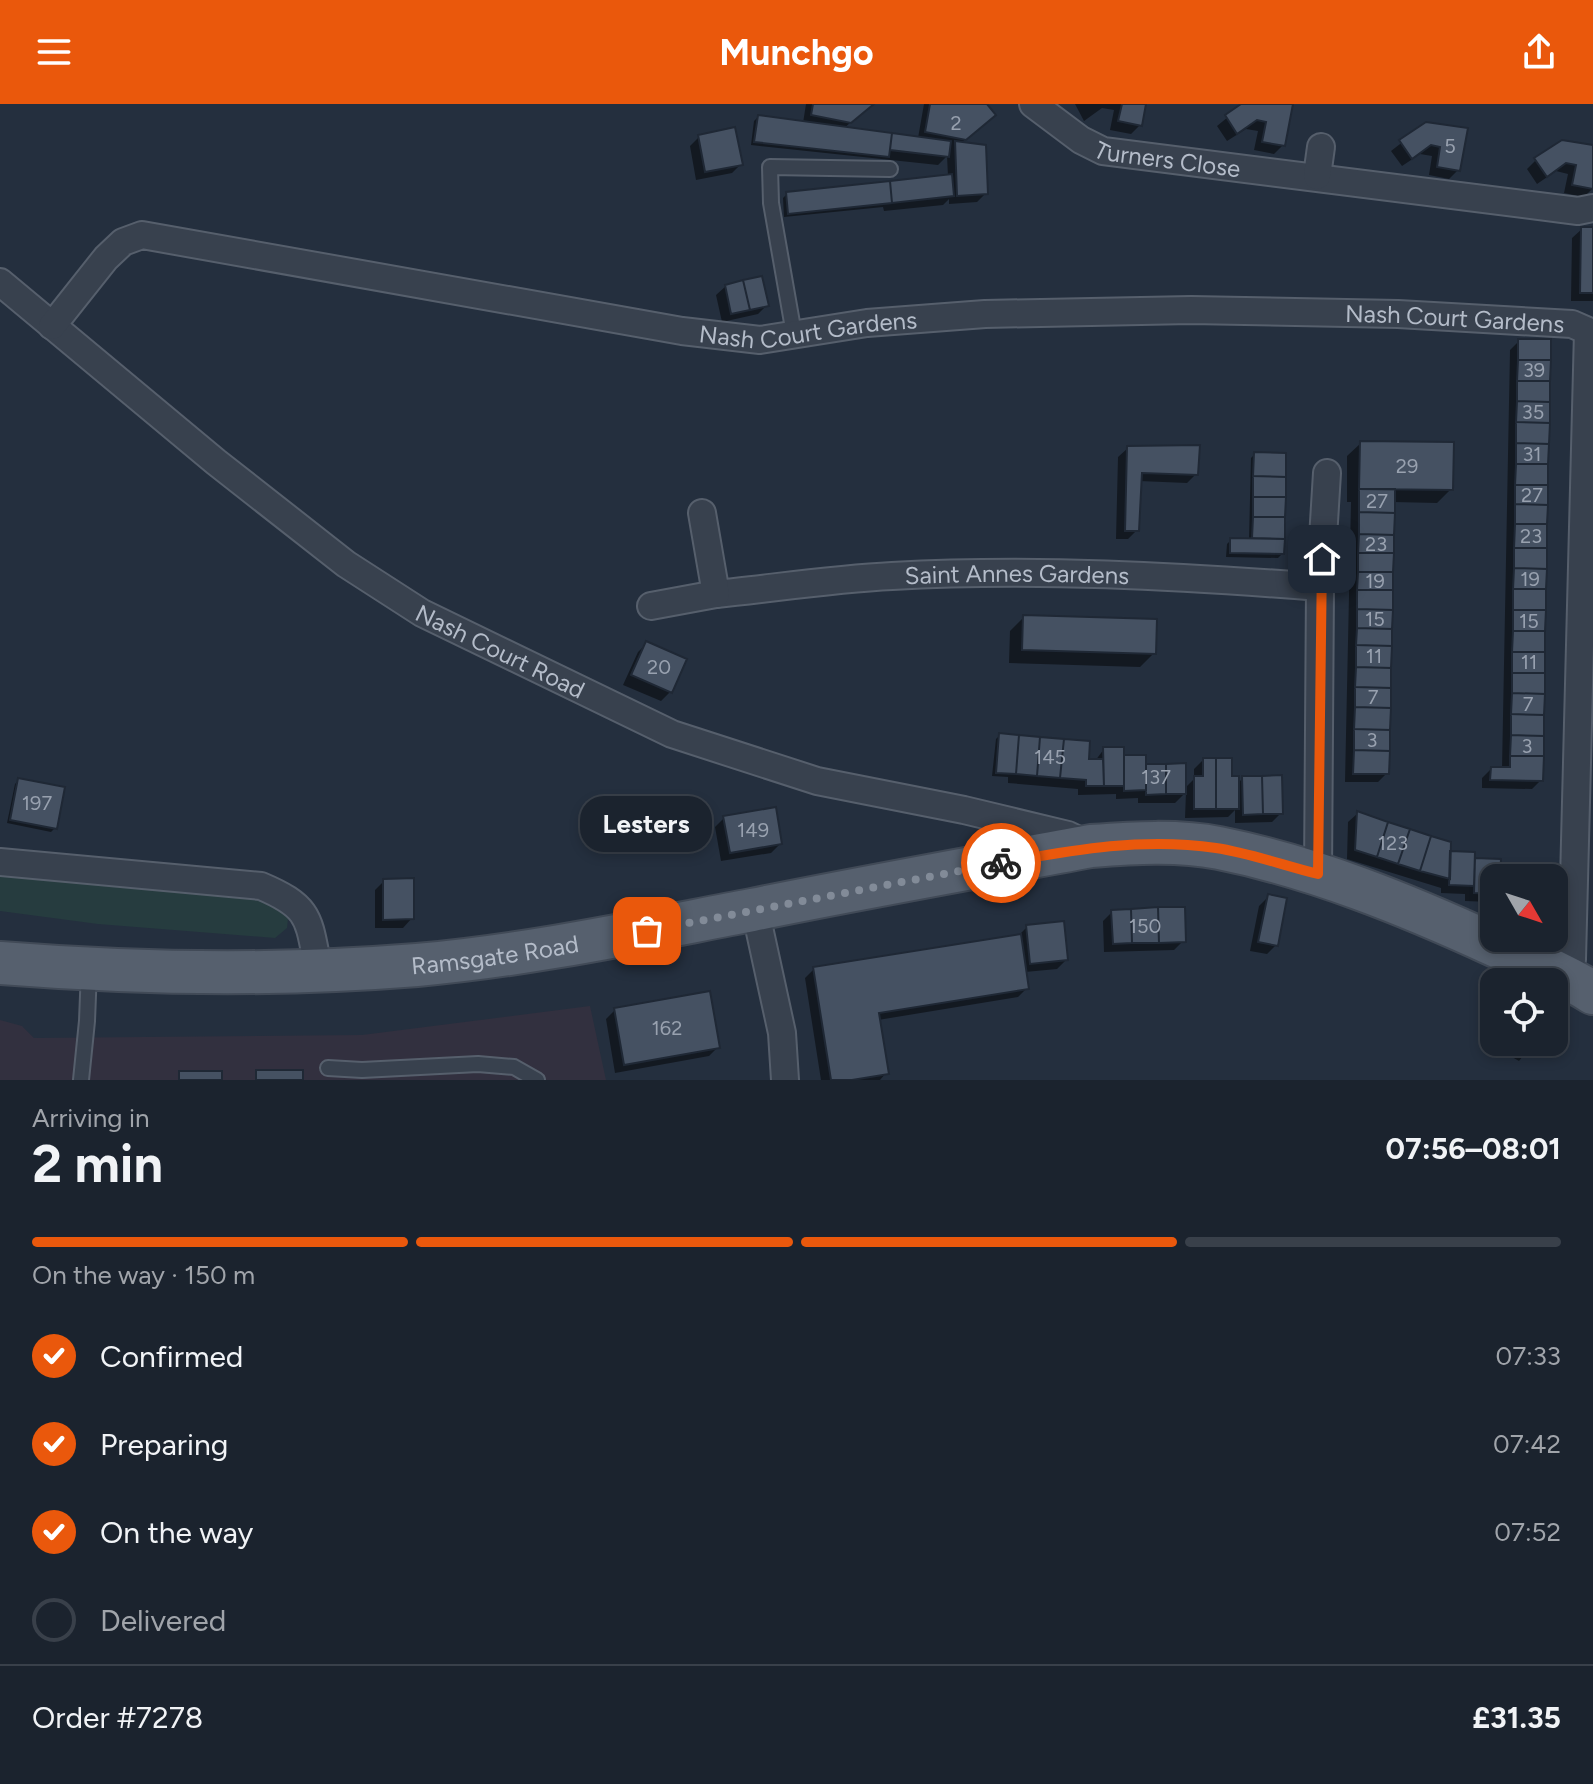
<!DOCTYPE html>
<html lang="en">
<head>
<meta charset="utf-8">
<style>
  :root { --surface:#1b232e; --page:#282f3a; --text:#f1f3f6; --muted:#a0a4aa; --line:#39404a; --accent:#ea580c }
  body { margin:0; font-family:Figtree,sans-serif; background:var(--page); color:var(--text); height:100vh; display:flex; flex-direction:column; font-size:30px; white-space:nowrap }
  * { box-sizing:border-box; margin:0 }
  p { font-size:26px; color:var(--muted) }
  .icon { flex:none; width:44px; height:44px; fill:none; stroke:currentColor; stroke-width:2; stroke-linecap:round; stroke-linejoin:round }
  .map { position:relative; height:976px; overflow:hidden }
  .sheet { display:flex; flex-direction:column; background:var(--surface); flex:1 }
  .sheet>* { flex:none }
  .needle { width:52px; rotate:129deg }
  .buttons { position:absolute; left:1480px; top:760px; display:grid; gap:16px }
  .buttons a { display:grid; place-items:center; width:88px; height:88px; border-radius:16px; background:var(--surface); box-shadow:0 4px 12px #0003,0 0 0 2px var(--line); font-size:40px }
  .pin { position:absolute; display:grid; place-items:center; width:68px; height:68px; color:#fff; margin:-34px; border-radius:16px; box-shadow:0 4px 12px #0006 }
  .courier { position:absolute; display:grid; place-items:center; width:80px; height:80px; margin:-40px; border:6px solid #ea580c; border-radius:50%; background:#fff; color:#222; box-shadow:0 2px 10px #0007 }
  .bubble { position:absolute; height:56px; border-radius:24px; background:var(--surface); box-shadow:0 4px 12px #0003,0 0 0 2px var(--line); font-size:26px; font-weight:700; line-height:56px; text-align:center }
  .headline em { font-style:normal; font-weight:700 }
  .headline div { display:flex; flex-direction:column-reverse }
  .headline { display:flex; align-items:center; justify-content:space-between; height:136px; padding:0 32px }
  h1 { font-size:52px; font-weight:700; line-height:60px }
  .bar { display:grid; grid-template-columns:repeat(4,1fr); gap:12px 8px; align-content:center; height:96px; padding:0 32px }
  .bar i { height:10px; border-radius:6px; background:var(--line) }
  .bar .current { background:var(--accent) }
  .bar p { grid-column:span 4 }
  .line { display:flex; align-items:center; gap:20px; padding:0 32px; border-top:2px solid var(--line) }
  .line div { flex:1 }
  ol { padding:0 32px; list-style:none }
  li { display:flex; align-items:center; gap:24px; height:88px }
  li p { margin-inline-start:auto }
  li .icon { padding:8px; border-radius:50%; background:var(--accent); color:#fff; stroke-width:4 }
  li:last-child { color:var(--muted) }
  li i { width:44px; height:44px; border:4px solid var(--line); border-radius:50% }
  header { display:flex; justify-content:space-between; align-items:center; height:104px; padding:0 32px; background:var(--accent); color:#fff; font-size:36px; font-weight:700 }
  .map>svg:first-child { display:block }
  .medical { fill:#32303f }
  .green { fill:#263c3f }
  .shadow { fill:#0007 }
  .building { fill:#455162; stroke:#1f2835; stroke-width:2 }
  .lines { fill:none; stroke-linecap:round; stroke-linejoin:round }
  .service-casing { stroke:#565f6c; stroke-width:18 }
  .minor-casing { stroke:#565f6c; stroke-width:30 }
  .primary-casing { stroke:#414a57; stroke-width:46 }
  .service { stroke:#38414e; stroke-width:14 }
  .minor { stroke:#38414e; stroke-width:26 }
  .primary { stroke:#56606e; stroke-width:42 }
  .done { stroke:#828b98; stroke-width:8; stroke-dasharray:0 14.4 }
  .route { stroke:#ea580c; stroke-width:10 }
  .labels { text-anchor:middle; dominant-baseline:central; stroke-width:7; stroke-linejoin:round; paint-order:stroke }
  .number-label { font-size:20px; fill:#98a1af }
  .street-label { font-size:24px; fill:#b4bcc9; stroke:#1d2633 }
</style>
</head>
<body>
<header><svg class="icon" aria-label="menu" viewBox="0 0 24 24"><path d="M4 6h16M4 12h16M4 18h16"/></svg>Munchgo<svg class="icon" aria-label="share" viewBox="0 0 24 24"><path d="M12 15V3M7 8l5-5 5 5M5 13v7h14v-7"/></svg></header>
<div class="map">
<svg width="1593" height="976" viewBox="0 0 1593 976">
  <rect width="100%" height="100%" fill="#242f3e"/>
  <!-- medical -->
  <path class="medical" d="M590 902 606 976H0V916L22 922 34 934 362 931Z"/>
  <!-- green -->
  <path class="green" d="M0 769 118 782 266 789 289 804 287 824 275 834 98 820 0 807Z"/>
  <!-- shadow -->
  <path class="shadow" d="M806 0H873L844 24 918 34 924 0H985L984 19 960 40 986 89 977 98 949 100V95L943 101 884 107 883 103 784 113 783 94 787 90 948 72 947 52 938 61 751 41 754 17 758 13 803 19Z
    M1075 0H1144L1140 21 1131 30 1110 26 1114 6 1102 4 1084 17Z
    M1244 0H1284L1283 41 1274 50 1254 46 1258 27 1246 25 1227 37 1217 22Z
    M1426 20 1458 66 1449 75 1429 71 1432 52 1420 50 1402 62 1391 47Z
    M699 33 741 60 732 69 696 76 690 42Z
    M1593 43V84L1584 93 1564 89 1568 70 1556 67 1537 80 1527 65 1536 56Z
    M1582 125H1593V197H1571L1572 134Z
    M726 182 767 201 758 210 722 218 716 191Z
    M1519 237 1541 676 1532 685 1482 684V674L1491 665H1502L1510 246Z
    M1361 339 1451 385 1437 399 1393 398 1387 669 1378 678H1345L1351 398H1347V352Z
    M1128 344 1196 370 1187 379 1139 377 1137 426 1128 435H1116L1118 353Z
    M1255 350 1284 351 1282 450 1278 454 1226 453 1227 440 1231 436H1249L1251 354Z
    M1024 513 1154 549 1140 563 1009 559 1010 527Z
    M647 539 684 556 670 588 661 597 623 581 638 548Z
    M1000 631 1086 657H1095L1104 645 1144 662 1184 685 1194 675V665L1203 656 1237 680 1243 674 1281 709 1272 718 1235 719V706L1228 713 1185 714 1186 688 1175 699H1138V694L1116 695V690L1078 691V685L1008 679V673L992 672 996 635Z
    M19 676 55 724 51 728 7 719 15 680Z
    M1357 710 1448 749 1473 756 1499 757 1498 763 1549 774H1494V804H1491V798L1465 797V790L1441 789V784L1347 755 1348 718Z
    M724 714 780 740 771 749 721 757 715 723Z
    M384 777 412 814 403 824H375V786Z
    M1268 793 1276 841 1267 850 1250 847 1259 802Z
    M1112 808 1183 837 1174 846 1104 848 1103 817Z
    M1027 823 1066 856 1057 865 1025 868 1027 884 1018 893 878 916 886 969 880 976H821L805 874 814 865 1018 832Z
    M615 906 718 943 709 952 615 969 606 915Z
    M1502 938H1534L1519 957 1498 945Z"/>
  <!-- building -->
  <path class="building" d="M813 0H874L851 19 811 11Z
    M930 0H987L996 11 966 36 925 28Z
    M1122 0H1146L1142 22 1118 17Z
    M1241 0H1293L1285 42 1262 38 1266 18 1257 16 1237 30 1225 11Z
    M758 11 892 29 889 53 754 38Z
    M1426 18 1468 24 1460 67 1437 63 1440 43 1431 41 1412 55 1399 36Z
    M735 23 743 61 705 68 698 31Z
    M892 29 951 37 949 53 890 46Z
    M1562 36 1593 41V85L1572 81 1576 61 1566 59 1547 73 1534 54Z
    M955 37 986 41 988 90 957 92Z
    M952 70 954 92 892 99 890 77Z
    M890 77 892 99 788 110 786 88Z
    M1581 123H1593V189H1580Z
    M762 172 769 202 750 206 743 176Z
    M743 176 750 206 731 210 725 181Z
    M1518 235H1551V256H1518Z
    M1518 256H1551L1550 277H1517Z
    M1517 277H1550V298L1517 297Z
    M1517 297 1550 298V319L1516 318Z
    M1516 318 1550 319 1549 340 1516 339Z
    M1360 337 1454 338 1453 386 1359 385Z
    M1516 339 1549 340 1548 360H1516Z
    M1200 341 1198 371 1142 369 1139 427H1125L1127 342Z
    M1254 348 1286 349V373L1253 372Z
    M1516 360H1548V381H1515Z
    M1253 372 1286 373V393H1253Z
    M1515 381H1548V401L1515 400Z
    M1359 385H1395V409L1359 408Z
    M1253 393H1286L1285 413H1253Z
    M1515 400 1548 401 1547 420H1515Z
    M1359 408 1395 409 1394 431 1359 430Z
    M1253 413H1285V435L1252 434Z
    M1515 420H1547V444H1514Z
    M1359 430 1394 431V449H1358Z
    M1230 434 1285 435 1284 450 1230 449Z
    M1514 444H1547V465L1514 464Z
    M1358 449H1394L1393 468H1358Z
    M1514 464 1547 465 1546 485H1513Z
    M1358 468H1393V486H1357Z
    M1513 485H1546V506H1513Z
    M1357 486H1393V506L1357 505Z
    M1357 505 1393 506 1392 525 1357 524Z
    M1513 506H1546L1545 527H1513Z
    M1023 511 1157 515 1156 550 1022 546Z
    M1357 524 1392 525V542L1356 541Z
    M1513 527H1545V548H1512Z
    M646 537 687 555 672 589 631 571Z
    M1356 541 1392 542 1391 564 1356 563Z
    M1512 548H1545V569H1512Z
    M1356 563 1391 564V584L1355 583Z
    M1512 569H1545V590L1512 589Z
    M1355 583 1391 584V604L1355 603Z
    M1512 589 1545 590 1544 611 1511 610Z
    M1355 603 1391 604 1390 626 1354 625Z
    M1511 610 1544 611V632L1511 631Z
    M1354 625 1390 626V647L1354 646Z
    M999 629 1019 631 1016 670 996 669Z
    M1019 631 1040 633 1037 672 1016 670Z
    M1511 631 1544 632V652H1510Z
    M1040 633 1064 635 1060 674 1037 672Z
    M1064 635 1090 637 1089 655H1103L1104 682H1086V676L1060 674Z
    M1103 643H1124V682H1104Z
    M1354 646 1390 647 1389 670H1353Z
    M1124 651H1146V686L1124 687Z
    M1510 652H1544L1543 677 1490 676 1491 663H1510Z
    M1203 654H1216V705H1194V672H1203Z
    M1216 654H1232V672H1239V705H1216Z
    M1186 659V690H1166V660Z
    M1146 660H1166V690L1146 691Z
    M1282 671 1283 710H1263L1262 672Z
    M1242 672H1262L1263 710 1243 711Z
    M18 674 65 683 57 725 10 716Z
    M776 703 782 740 730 749 723 712Z
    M1357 707 1388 718 1377 753 1355 746Z
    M1388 718 1410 725 1398 760 1377 753Z
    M1410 725 1431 732 1420 767 1398 760Z
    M1431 732 1451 738 1450 775 1420 767Z
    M1450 747 1475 748 1474 782 1449 781Z
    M1475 754 1501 755 1500 774H1494V790L1474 789Z
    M1500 761 1526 762 1525 774H1500Z
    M1526 762 1551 764V774H1525Z
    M414 774V815L383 816V775Z
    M1268 790 1287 794 1278 842 1258 838Z
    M1158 803H1185L1186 838 1159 839Z
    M1158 803 1159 839H1132L1131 805Z
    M1131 805 1132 839 1113 840 1111 806Z
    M1064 817 1068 856 1030 860 1026 821Z
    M1021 830 1029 885 879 909 889 970 852 976H831L813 863Z
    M710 887 720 944 624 961 614 904Z
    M256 966H303V976H256Z
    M179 967H222V976H179Z"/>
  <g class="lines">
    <!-- service casing -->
    <g class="service-casing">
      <path id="service" d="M794 230 771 99 770 63 890 65
        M328 964 362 966 478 960 514 963 537 976
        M81 976 87 917 89 866"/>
    </g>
    <!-- minor casing -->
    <g class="minor-casing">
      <g id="minor">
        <path id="s1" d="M1033 0 1081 36 1103 47 1578 107 1593 104"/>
        <path d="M1317 72 1321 43"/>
        <path id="s2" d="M0 178 216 358 346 460 422 509 672 630 817 677 964 706 1068 731 1085 739"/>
        <path id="s3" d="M52 222 106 154 123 138 142 131 682 227 760 236 867 219 985 210 1191 206 1398 210 1572 220 1588 227 1572 855 1569 875"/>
        <path id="s4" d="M716 490C774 484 833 475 892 472 1035 464 1178 472 1320 483"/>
        <path d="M651 502 716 490 702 409"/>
        <path d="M0 758 261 782C313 804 308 816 319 868"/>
        <path d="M1318 770 1320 483 1327 369"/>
        <path d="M755 805 782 929 785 976"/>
      </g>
    </g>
    <!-- primary casing -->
    <g class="primary-casing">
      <g id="primary">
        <path id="s5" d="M0 859C139 870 278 872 417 861 530 851 641 827 752 806 865 783 978 763 1091 742 1133 739 1178 736 1219 744 1314 763 1407 801 1494 841 1528 856 1562 869 1593 889"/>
      </g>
    </g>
    <!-- service -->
    <use href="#service" class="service"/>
    <!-- minor -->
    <use href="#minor" class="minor"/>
    <!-- primary -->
    <use href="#primary" class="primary"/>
  </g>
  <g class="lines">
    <!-- done -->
    <path class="done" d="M647 827 1001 759"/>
    <!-- route -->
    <path class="route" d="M1001 759C1073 746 1142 733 1216 744 1250 749 1285 762 1318 770L1322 455"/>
  </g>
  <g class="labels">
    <!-- number labels -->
    <g class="number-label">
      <text x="956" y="19">2</text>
      <text x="1450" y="42">5</text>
      <text x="1534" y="266">39</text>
      <text x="1533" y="308">35</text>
      <text x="1532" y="350">31</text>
      <text x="1407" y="362">29</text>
      <text x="1532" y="391">27</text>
      <text x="1377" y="397">27</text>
      <text x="1531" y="432">23</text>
      <text x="1376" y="440">23</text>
      <text x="1530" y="475">19</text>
      <text x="1375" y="477">19</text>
      <text x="1375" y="515">15</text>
      <text x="1529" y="517">15</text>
      <text x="1374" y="552">11</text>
      <text x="1529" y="558">11</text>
      <text x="659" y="563">20</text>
      <text x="1373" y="593">7</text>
      <text x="1528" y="600">7</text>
      <text x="1372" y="636">3</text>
      <text x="1527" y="642">3</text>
      <text x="1050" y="653">145</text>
      <text x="1156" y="673">137</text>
      <text x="37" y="699">197</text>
      <text x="753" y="726">149</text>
      <text x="1393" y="739">123</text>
      <text x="1145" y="822">150</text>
      <text x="667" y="924">162</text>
    </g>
    <!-- street labels -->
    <g class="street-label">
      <text stroke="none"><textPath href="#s1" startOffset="150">Turners Close</textPath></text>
      <text stroke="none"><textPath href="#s3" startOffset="1454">Nash Court Gardens</textPath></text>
      <text stroke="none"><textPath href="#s3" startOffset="806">Nash Court Gardens</textPath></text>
      <text stroke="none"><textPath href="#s4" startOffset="302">Saint Annes Gardens</textPath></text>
      <text stroke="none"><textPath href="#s2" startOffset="624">Nash Court Road</textPath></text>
      <text stroke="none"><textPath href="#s5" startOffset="496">Ramsgate Road</textPath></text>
    </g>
  </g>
</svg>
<div class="buttons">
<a><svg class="needle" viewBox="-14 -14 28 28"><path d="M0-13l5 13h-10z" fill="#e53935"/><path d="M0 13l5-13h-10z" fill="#a0a4aa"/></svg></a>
<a><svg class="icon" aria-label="locate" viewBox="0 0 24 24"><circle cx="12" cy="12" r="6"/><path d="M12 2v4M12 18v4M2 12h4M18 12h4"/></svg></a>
</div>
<div class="pin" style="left:647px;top:827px;background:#ea580c"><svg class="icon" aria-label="bag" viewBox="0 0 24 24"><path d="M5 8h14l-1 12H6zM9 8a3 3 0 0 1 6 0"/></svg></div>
<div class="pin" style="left:1322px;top:455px;background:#1f2937"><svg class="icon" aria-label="home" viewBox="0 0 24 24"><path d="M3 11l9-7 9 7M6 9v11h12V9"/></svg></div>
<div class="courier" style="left:1001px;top:759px"><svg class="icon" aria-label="bike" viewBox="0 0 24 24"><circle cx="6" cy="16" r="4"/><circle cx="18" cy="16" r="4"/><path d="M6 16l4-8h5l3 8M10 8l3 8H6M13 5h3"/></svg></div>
<div class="bubble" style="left:580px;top:692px;width:132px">Lesters</div>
</div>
<section class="sheet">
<div class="headline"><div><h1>2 min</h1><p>Arriving in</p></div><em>07:56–08:01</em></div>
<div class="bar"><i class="current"></i><i class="current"></i><i class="current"></i><i></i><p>On the way · 150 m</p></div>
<ol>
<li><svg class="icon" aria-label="check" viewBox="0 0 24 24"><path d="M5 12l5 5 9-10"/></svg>Confirmed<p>07:33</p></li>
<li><svg class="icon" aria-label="check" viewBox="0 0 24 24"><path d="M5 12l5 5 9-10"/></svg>Preparing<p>07:42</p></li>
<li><svg class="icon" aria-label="check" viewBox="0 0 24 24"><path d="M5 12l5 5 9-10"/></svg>On the way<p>07:52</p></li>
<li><i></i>Delivered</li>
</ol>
<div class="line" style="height:104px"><div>Order #7278</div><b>£31.35</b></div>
</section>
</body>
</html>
